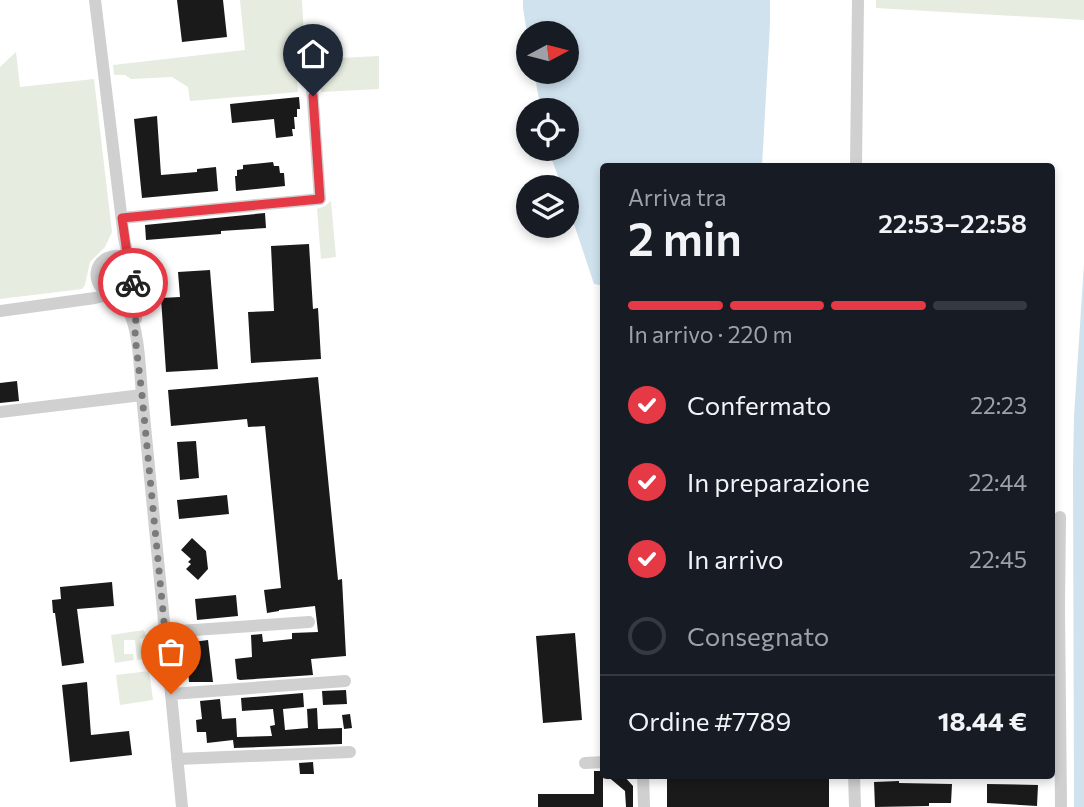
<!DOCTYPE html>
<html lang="it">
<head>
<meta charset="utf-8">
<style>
  :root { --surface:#171b24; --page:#242831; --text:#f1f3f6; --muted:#9ea1a6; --line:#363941; --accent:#e63946 }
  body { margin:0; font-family:Commissioner,sans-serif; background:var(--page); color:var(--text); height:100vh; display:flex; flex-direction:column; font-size:26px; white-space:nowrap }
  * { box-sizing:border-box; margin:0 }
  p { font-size:23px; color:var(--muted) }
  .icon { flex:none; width:38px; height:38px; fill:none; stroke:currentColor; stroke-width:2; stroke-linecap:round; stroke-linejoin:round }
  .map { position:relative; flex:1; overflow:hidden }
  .sheet { position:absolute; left:600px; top:163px; width:455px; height:616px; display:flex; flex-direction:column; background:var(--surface); border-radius:7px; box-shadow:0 4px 10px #0003 }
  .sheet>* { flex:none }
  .needle { width:46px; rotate:83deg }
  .fabs { position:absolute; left:516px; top:21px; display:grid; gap:14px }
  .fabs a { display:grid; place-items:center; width:63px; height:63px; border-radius:50%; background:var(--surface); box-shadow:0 4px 10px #0003; font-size:35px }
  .pin { position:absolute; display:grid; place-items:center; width:60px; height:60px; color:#fff; margin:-72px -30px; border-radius:50% 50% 50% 0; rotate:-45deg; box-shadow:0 0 7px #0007 }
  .pin .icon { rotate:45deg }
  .courier { position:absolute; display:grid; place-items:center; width:70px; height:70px; margin:-35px; border:5px solid #e63946; border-radius:50%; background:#fff; color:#222; box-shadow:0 2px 9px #0007 }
  .overview em { font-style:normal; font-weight:600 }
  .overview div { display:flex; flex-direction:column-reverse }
  .overview { display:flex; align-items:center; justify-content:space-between; height:119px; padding:0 28px }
  h1 { font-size:46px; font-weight:600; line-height:52px }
  .bar { display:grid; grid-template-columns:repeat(4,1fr); gap:10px 7px; align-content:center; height:84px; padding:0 28px }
  .bar i { height:9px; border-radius:5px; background:var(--line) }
  .bar .selected { background:var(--accent) }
  .bar p { grid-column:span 4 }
  .line { display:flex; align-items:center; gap:18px; padding:0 28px; border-top:2px solid var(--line) }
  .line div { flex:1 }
  ol { padding:0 28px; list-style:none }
  li { display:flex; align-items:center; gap:21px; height:77px }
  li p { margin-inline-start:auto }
  li .icon { padding:7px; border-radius:50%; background:var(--accent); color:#fff; stroke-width:4 }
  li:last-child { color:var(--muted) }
  li i { width:38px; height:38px; border:4px solid var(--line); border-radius:50% }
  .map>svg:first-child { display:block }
  .green { fill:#e6ecdf }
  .water { fill:#cfe2ee }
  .building { fill:#1a1a1a }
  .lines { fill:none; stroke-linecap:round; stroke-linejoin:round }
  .minor { stroke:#d0d0d0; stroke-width:12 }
  .done { stroke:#7a7a7a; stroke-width:7; stroke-dasharray:0 12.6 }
  .route { stroke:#e63946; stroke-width:9 }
</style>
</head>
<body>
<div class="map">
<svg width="1084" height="807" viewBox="0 0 1084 807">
  <rect width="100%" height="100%" fill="#fff"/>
  <!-- green -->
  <path class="green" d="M240 0H302L304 39 294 40 298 92 190 101 188 87 172 77 131 79 125 75H114L113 65 245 50Z
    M876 0H1084V20L876 8Z
    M16 52 20 87 94 79 112 232 105 247 90 262 85 285 82 289 0 299V67Z
    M379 56V89L321 92 319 59Z
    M331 201 336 257 321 259 317 209 325 206Z
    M144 630 146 637 140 639 142 652 147 651 148 658 137 660 135 640H124V654H133L134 660 115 663 111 635Z
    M149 671 153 700 120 705 116 675Z"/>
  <!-- water -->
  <path class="water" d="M523 0H770V24L762 166H604V286L594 284 567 203V187H562L548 149H567V110H541L534 72H567V33H528V40L523 8Z
    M1084 264V807H1074L1073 469 1074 416Z"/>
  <!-- building -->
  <path class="building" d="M177 0H223L227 37 182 42Z
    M299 97 300 109H297V117H294L295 129H292L293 136 276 138 274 119 232 123 230 104Z
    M157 116 161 175 197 172V169L216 167 218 191 142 198 134 119Z
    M273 162 274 166H279L280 173H284L285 186 236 191 235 176H237V170L243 169V165Z
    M265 213 266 228 221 231V234L146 240 145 225Z
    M309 244 313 309 318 308 321 359 251 363 248 312 274 311 271 246Z
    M210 270 218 369 166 372 161 298 180 297 178 272Z
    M318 377 338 580 342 579 346 656 311 659 313 675 240 680 237 679 235 659 252 657 251 635 262 634 263 642 292 639V633L318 632 315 606 279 610V611L267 613 264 590 281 588 265 426 248 427 247 419 171 426 168 390Z
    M17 381 19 401 0 403V383Z
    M196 441 199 478 180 480 177 442Z
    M227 495 229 514 179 519 177 500Z
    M192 538 206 551 208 569 198 580 186 569 191 564 188 562 191 559 181 550Z
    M112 582 114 606 77 609 84 663 62 666 55 613H53L52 600 61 599 60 587Z
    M236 595 238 616 197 620 195 599Z
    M575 633 582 720 543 723 536 636Z
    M208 640 213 682H189L186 643Z
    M87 682 91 735 129 731 132 755 70 762 62 685Z
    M346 690 347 704 323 705 322 691Z
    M303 693 304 707 283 709 285 730 308 728 307 709 317 708 318 729 342 728V744L234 748 233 740 207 743 206 732H197L196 720 202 719 200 701 220 699 222 719 236 718 237 737 272 736 270 726 275 725 273 709 242 711 241 698Z
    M350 714 352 728 344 729 342 715Z
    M313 762 314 774H300L299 763Z
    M594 771H603V807H538V794H594Z
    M606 775H623L633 786V807H626L625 791Z
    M829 777V807H667V778Z
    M899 781V783L952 784 951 803H929V806L875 807 874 782Z
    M987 784 1038 785 1037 806 987 803Z"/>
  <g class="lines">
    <!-- minor -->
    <path class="minor" d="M95 0 124 238 129 261
      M856 166 858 0
      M122 218 320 199 309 45
      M133 285C111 314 80 273 107 258 112 256 118 255 123 257 142 266 130 282 132 297 133 304 135 311 136 319
      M0 311 95 298 111 294C118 298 124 303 128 310 139 328 140 372 142 395L182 807
      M0 412 142 395
      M1060 517 1059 608 1061 807
      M165 632 309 622
      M171 694 345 681
      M177 759 350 752
      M585 763 604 762
      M643 775 644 807
      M854 775 855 807"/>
  </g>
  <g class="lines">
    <!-- done -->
    <path class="done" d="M133 283 132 295 136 315 135 336 142 395 171 694"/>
    <!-- route -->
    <path class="route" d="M133 283 135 272 127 253 122 218 320 199 313 96"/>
  </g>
</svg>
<div class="fabs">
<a><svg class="needle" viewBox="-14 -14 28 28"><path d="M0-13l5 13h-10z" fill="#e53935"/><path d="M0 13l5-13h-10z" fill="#9ea1a6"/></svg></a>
<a><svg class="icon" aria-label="locate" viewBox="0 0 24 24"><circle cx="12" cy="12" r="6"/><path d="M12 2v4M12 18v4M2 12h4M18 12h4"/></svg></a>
<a><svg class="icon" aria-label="layers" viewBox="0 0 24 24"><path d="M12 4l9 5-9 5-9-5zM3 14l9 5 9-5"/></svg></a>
</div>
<div class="pin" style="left:171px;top:694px;background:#ea580c"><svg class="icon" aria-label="bag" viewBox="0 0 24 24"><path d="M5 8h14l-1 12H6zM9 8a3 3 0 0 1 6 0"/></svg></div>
<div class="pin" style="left:313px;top:96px;background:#1f2937"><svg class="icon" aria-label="home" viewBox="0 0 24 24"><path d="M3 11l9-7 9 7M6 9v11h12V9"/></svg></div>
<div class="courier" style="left:133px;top:283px"><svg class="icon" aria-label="bike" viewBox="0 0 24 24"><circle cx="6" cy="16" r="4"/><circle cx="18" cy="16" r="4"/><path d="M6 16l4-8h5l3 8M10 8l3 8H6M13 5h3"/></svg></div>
<section class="sheet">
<div class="overview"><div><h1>2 min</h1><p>Arriva tra</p></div><em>22:53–22:58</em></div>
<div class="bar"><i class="selected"></i><i class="selected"></i><i class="selected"></i><i></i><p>In arrivo · 220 m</p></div>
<ol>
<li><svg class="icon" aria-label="check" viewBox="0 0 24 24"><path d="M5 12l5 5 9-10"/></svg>Confermato<p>22:23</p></li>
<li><svg class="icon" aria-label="check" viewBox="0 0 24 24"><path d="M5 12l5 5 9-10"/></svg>In preparazione<p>22:44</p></li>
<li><svg class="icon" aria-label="check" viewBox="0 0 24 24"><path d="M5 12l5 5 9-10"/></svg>In arrivo<p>22:45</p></li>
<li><i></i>Consegnato</li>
</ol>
<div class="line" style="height:91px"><div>Ordine #7789</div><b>18.44 €</b></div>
</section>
</div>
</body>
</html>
